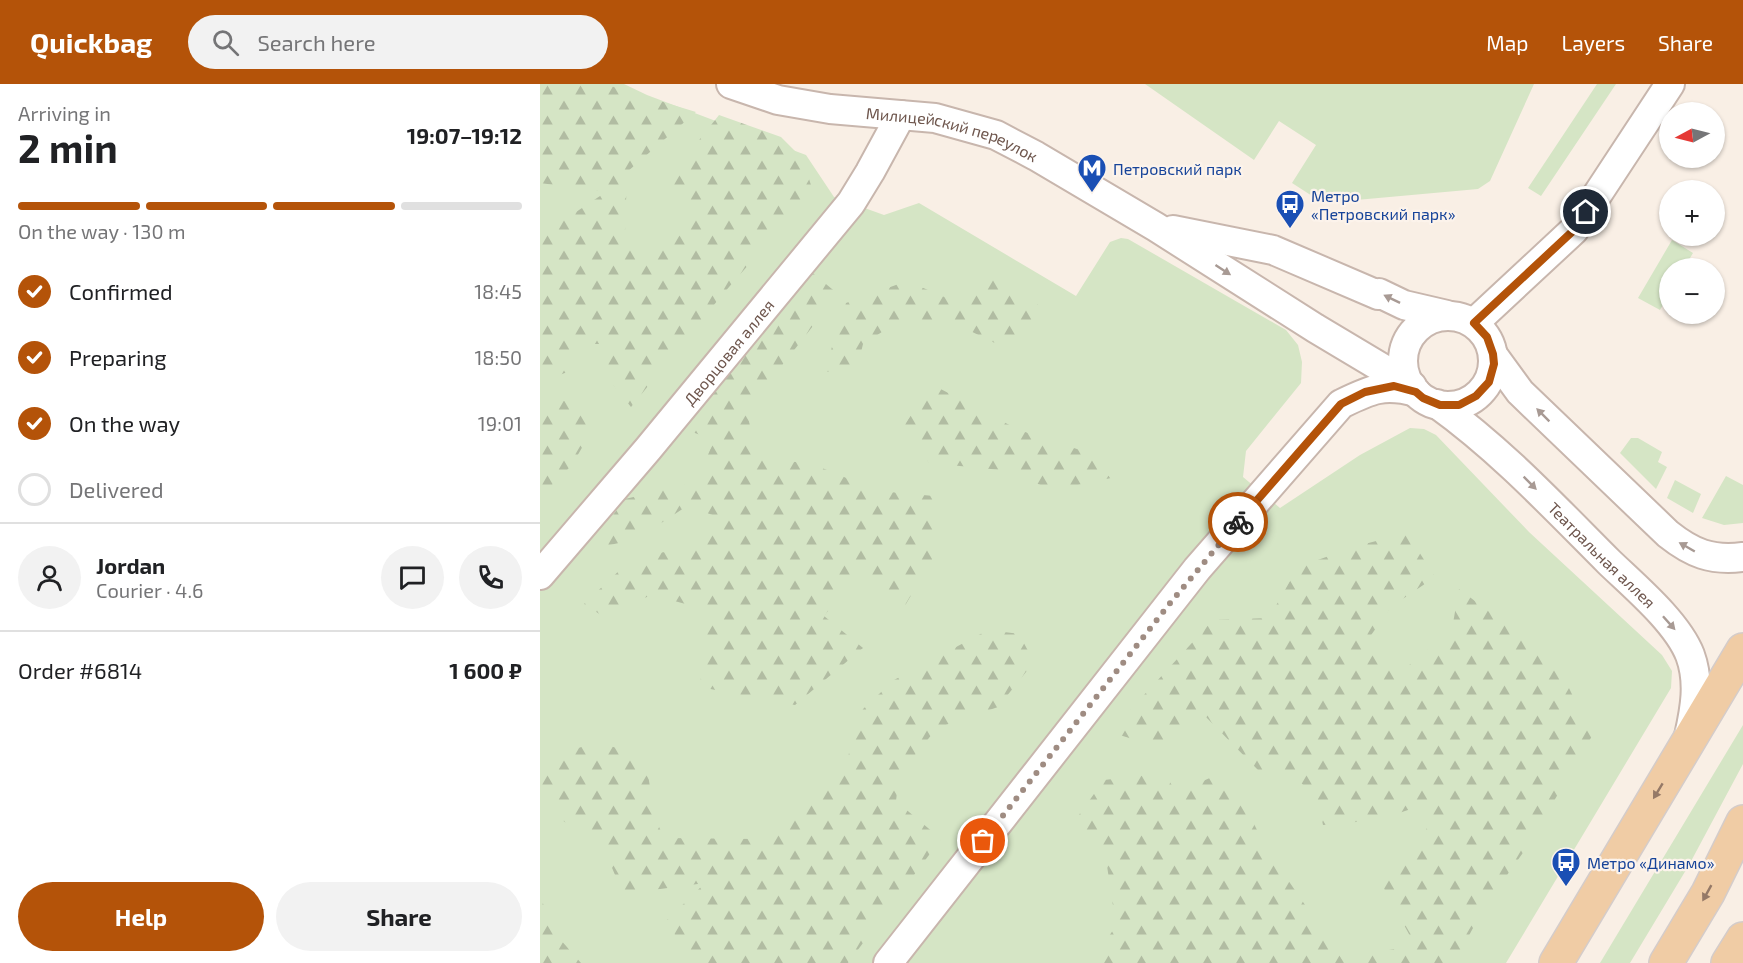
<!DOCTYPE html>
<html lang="en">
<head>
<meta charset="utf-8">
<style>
  :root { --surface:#fff; --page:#f2f2f2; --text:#202124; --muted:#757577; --line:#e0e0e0; --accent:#b45309 }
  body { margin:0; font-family:"Exo 2",sans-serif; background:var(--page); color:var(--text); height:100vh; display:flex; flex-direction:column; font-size:22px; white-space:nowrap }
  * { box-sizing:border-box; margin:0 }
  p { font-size:20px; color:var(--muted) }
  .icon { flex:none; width:33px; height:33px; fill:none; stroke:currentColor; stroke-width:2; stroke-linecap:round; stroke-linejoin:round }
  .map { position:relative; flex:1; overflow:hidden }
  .panel { display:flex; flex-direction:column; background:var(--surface); width:540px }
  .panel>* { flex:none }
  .needle { width:39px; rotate:263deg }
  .controls { position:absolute; left:1119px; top:18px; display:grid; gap:12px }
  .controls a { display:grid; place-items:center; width:66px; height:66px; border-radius:50%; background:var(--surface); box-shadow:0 2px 4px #0004; font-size:30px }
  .pin { position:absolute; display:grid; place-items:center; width:51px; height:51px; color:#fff; margin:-26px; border:3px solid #fff; border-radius:50%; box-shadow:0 2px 6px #0007 }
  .courier { position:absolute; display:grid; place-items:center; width:60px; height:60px; margin:-30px; border:4px solid #b45309; border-radius:50%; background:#fff; color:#222; box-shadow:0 2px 8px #0007 }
  .summary em { font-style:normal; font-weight:700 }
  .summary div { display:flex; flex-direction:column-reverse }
  .summary { display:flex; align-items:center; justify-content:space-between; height:102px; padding:0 18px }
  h1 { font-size:39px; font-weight:700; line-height:45px }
  .bar { display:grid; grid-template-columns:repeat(4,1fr); gap:9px 6px; align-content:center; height:72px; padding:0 18px }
  .bar i { height:8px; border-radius:4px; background:var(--line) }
  .bar .current { background:var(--accent) }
  .bar p { grid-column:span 4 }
  .line { display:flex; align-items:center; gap:15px; padding:0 18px; border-top:2px solid var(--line) }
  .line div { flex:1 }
  .round { display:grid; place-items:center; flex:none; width:63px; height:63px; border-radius:32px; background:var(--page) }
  ol { padding:0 18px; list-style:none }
  li { display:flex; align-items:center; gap:18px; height:66px }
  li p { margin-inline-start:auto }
  li .icon { padding:6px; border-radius:50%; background:var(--accent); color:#fff; stroke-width:4 }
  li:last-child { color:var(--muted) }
  li i { width:33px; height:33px; border:3px solid var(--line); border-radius:50% }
  .cta { display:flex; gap:12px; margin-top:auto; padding:12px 18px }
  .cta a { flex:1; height:69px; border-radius:36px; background:var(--accent); color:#fff; font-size:24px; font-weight:700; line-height:69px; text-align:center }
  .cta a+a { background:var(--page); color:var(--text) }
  header { display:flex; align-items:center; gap:36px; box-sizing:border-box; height:84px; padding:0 30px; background:var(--accent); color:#fff }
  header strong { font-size:28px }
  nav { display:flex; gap:33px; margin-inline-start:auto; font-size:21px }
  .search { width:420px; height:54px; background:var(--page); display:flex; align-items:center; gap:15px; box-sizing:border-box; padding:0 21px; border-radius:33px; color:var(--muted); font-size:22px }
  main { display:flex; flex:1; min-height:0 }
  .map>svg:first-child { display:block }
  .green { fill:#d5e5c5 }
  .forest { fill:url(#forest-firs) }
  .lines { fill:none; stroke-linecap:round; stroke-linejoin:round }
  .minor-casing { stroke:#c8b6ad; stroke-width:32 }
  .major-casing { stroke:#d4ccca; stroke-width:36 }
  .minor { stroke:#fff; stroke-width:28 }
  .major { stroke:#f0cca5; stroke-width:33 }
  .oneway { fill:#a89a94 }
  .oneway2 { fill:#957967 }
  .done { stroke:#9f8c82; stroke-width:6; stroke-dasharray:0 10.8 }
  .route { stroke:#b45309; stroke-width:8 }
  .labels { text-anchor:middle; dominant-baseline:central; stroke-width:4.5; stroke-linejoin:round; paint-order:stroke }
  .street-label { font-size:16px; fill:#6e564d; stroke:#fcf3eb }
  .transit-label { font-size:16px; fill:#164399; stroke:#fcf3eb; text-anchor:start }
</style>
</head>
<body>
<header>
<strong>Quickbag</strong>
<div class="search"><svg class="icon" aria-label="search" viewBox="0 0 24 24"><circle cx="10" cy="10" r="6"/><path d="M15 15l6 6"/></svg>Search here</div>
<nav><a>Map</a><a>Layers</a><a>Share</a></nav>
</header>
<main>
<section class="panel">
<div class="summary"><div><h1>2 min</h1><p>Arriving in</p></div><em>19:07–19:12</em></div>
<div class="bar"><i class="current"></i><i class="current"></i><i class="current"></i><i></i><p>On the way · 130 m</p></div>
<ol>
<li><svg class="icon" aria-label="check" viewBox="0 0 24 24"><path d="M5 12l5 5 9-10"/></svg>Confirmed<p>18:45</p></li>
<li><svg class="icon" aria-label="check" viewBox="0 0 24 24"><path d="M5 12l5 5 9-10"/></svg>Preparing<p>18:50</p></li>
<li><svg class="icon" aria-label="check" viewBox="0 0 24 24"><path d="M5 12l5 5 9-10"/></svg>On the way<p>19:01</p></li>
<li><i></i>Delivered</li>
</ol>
<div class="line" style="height:108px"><a class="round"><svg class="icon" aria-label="person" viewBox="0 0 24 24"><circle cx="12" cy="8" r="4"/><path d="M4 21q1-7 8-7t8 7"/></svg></a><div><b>Jordan</b><p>Courier · 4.6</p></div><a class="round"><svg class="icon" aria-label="chat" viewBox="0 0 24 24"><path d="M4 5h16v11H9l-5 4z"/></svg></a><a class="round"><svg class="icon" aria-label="phone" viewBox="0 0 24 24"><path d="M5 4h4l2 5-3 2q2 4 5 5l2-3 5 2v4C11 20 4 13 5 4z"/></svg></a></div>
<div class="line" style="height:78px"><div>Order #6814</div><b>1 600 ₽</b></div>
<div class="cta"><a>Help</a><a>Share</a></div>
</section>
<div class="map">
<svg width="1203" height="879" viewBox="0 0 1203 879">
  <defs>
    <pattern id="forest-firs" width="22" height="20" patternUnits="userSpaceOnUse" patternTransform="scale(1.5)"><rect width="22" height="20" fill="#d5e5c5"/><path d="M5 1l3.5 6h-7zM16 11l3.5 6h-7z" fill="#b1bca2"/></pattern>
  </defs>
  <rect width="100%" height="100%" fill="#f9efe5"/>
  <!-- green -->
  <path class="green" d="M0 0H84L107 11 266 71 294 113 344 131 379 119 536 212 570 158 581 154 588 155 746 246 758 261 762 278 761 299 706 367 703 393 740 424 820 371 870 344 884 345 896 351 989 448 1122 571 1132 587 1131 604 966 879H0Z
    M605 0H994L950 97 938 105 783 119 752 99 776 61 739 37 714 76Z
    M1057 0H1076L1001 112 988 104Z
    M1132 156 1153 169 1144 184H1130L1129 210 1120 226 1098 214Z
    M1091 354H1098L1122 368 1118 378 1127 383 1116 405 1080 369Z
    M1186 392 1203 401V439L1184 441 1162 434Z
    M1135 396 1161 410 1153 429 1127 414Z
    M1203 641V680L1149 781 1090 879H1060Z"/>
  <!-- forest -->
  <path class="forest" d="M0 0H64L156 28 87 88 85 149 108 175 144 148 157 126 121 104 179 31 241 53 255 67 267 89 271 101 260 122 182 211 91 323 70 297 66 260H41L33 286 0 298V131L30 132 66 108 0 99Z
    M269 186 298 210 207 326 216 375 270 379 338 407 394 412 396 469 363 525 324 482 284 532 323 564 255 621 160 603 168 526 112 511 61 531 44 520 83 483 118 469 160 463 184 435 147 422 97 455 47 466 85 415 157 398 174 356 144 345Z
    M454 192 506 226 465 264 414 239 364 234 323 260 317 285 284 288 306 219 367 197 409 215Z
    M393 301 479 346 543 367 571 394 514 406 461 386 389 379 364 341Z
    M0 312 25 317 55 341 32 381 0 413Z
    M867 449 895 493 851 523 829 554 862 587 912 545 919 505 1017 579 1052 652 987 763 945 822 914 879H550L576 842 566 775 536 735 564 696 625 689 636 709 672 693 703 718 726 764 802 875 875 861 841 799 882 760 895 717 838 736 783 741 777 713 761 699 718 686 666 633 615 662 570 648 673 536 729 534 758 483 817 462Z
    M448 546 479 550 494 578 458 623 397 644 359 691 356 717 401 755 308 879H166L148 876 127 836 165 799 83 810 65 767 22 736 0 703V686L3 676 56 658 105 672 115 734 124 754 217 755 286 705 304 685 323 625 354 596Z
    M0 813 19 854 41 879H0Z"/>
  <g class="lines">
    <!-- minor casing -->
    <g class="minor-casing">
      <g id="minor">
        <path id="s1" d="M191 0 238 16 290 25 395 34 456 51 496 72 616 143 775 244 872 302"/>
        <path d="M633 146 733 166 838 211 839 209 864 221 907 231"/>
        <circle cx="908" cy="277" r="45"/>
        <path d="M934 239 1034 146 1130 0"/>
        <path d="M953 271 980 308 1128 450C1152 469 1171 477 1203 473"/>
        <path id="s2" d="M897 320C961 366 1014 423 1069 478 1095 503 1137 538 1150 571 1160 598 1155 625 1149 652"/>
        <path id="s3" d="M0 491 108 365 311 119 330 88 361 31"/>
        <path d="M348 879 657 485 801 320C830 306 843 299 876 308"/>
      </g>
    </g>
    <!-- major casing -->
    <g class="major-casing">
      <path id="major" d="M1016 879 1203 566
        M1126 879 1168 809 1203 738
        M1188 879 1203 855"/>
    </g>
    <!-- minor -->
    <use href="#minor" class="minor"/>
    <!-- major -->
    <use href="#major" class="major"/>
  </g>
  <!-- one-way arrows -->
  <defs><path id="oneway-solid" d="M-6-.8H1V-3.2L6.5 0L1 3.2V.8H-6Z" transform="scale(1.5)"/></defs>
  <g class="oneway">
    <use href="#oneway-solid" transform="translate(683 186) rotate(33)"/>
    <use href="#oneway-solid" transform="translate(852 215) rotate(-154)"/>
    <use href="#oneway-solid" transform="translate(1003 331) rotate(-135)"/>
    <use href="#oneway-solid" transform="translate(990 399) rotate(45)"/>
    <use href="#oneway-solid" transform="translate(1147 463) rotate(-150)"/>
    <use href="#oneway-solid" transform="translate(1129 539) rotate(48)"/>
  </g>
  <g class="oneway2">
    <use href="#oneway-solid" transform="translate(1118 707) rotate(121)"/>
    <use href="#oneway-solid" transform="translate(1167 809) rotate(119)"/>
  </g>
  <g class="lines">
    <!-- done -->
    <path class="done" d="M443 757 631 518 698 438"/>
    <!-- route -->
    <path class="route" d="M698 438 801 320 825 308 854 302 876 308 883 314 900 321H919L936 312 949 298 954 280 953 270 947 253 934 239 1034 146 1046 128"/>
  </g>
  <!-- icons -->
  <defs>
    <g id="metro-pin" transform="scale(1.5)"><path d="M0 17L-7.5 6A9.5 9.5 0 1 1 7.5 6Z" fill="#1a4fb4" stroke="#fcf3eb"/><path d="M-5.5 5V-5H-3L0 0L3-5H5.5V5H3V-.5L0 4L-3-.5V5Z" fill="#fff"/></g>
    <g id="bus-pin" transform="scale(1.5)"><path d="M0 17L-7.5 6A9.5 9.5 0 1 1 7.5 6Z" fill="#1a4fb4" stroke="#fcf3eb"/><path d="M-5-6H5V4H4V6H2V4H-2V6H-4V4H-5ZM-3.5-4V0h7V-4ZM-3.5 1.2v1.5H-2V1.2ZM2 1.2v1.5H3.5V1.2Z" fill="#fff"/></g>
  </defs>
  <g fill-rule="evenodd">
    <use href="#metro-pin" x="552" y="84"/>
    <use href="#bus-pin" x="750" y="120"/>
    <use href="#bus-pin" x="1026" y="778"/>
  </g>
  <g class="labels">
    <!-- street labels -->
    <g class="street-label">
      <text stroke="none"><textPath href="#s1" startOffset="228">Милицейский переулок</textPath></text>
      <text stroke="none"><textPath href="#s3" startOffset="292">Дворцовая аллея</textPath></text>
      <text stroke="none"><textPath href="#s2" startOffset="224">Театральная аллея</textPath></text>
    </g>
    <!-- transit labels -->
    <g class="transit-label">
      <text x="573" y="84">Петровский парк</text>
      <text x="771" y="111">Метро<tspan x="771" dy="18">«Петровский парк»</tspan></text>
      <text x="1047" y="778">Метро «Динамо»</text>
    </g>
  </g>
</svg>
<div class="controls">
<a><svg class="needle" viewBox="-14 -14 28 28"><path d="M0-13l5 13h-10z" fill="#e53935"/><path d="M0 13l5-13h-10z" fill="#757577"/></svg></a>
<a>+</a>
<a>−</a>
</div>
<div class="pin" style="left:443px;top:757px;background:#ea580c"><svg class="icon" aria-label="bag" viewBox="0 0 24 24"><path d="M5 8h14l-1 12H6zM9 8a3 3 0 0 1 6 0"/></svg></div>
<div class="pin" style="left:1046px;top:128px;background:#1f2937"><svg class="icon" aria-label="home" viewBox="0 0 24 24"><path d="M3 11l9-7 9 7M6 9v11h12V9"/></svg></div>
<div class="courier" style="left:698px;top:438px"><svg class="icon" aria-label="bike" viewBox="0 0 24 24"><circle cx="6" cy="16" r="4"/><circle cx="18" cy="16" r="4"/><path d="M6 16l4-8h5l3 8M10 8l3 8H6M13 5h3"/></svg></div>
</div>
</main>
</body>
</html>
